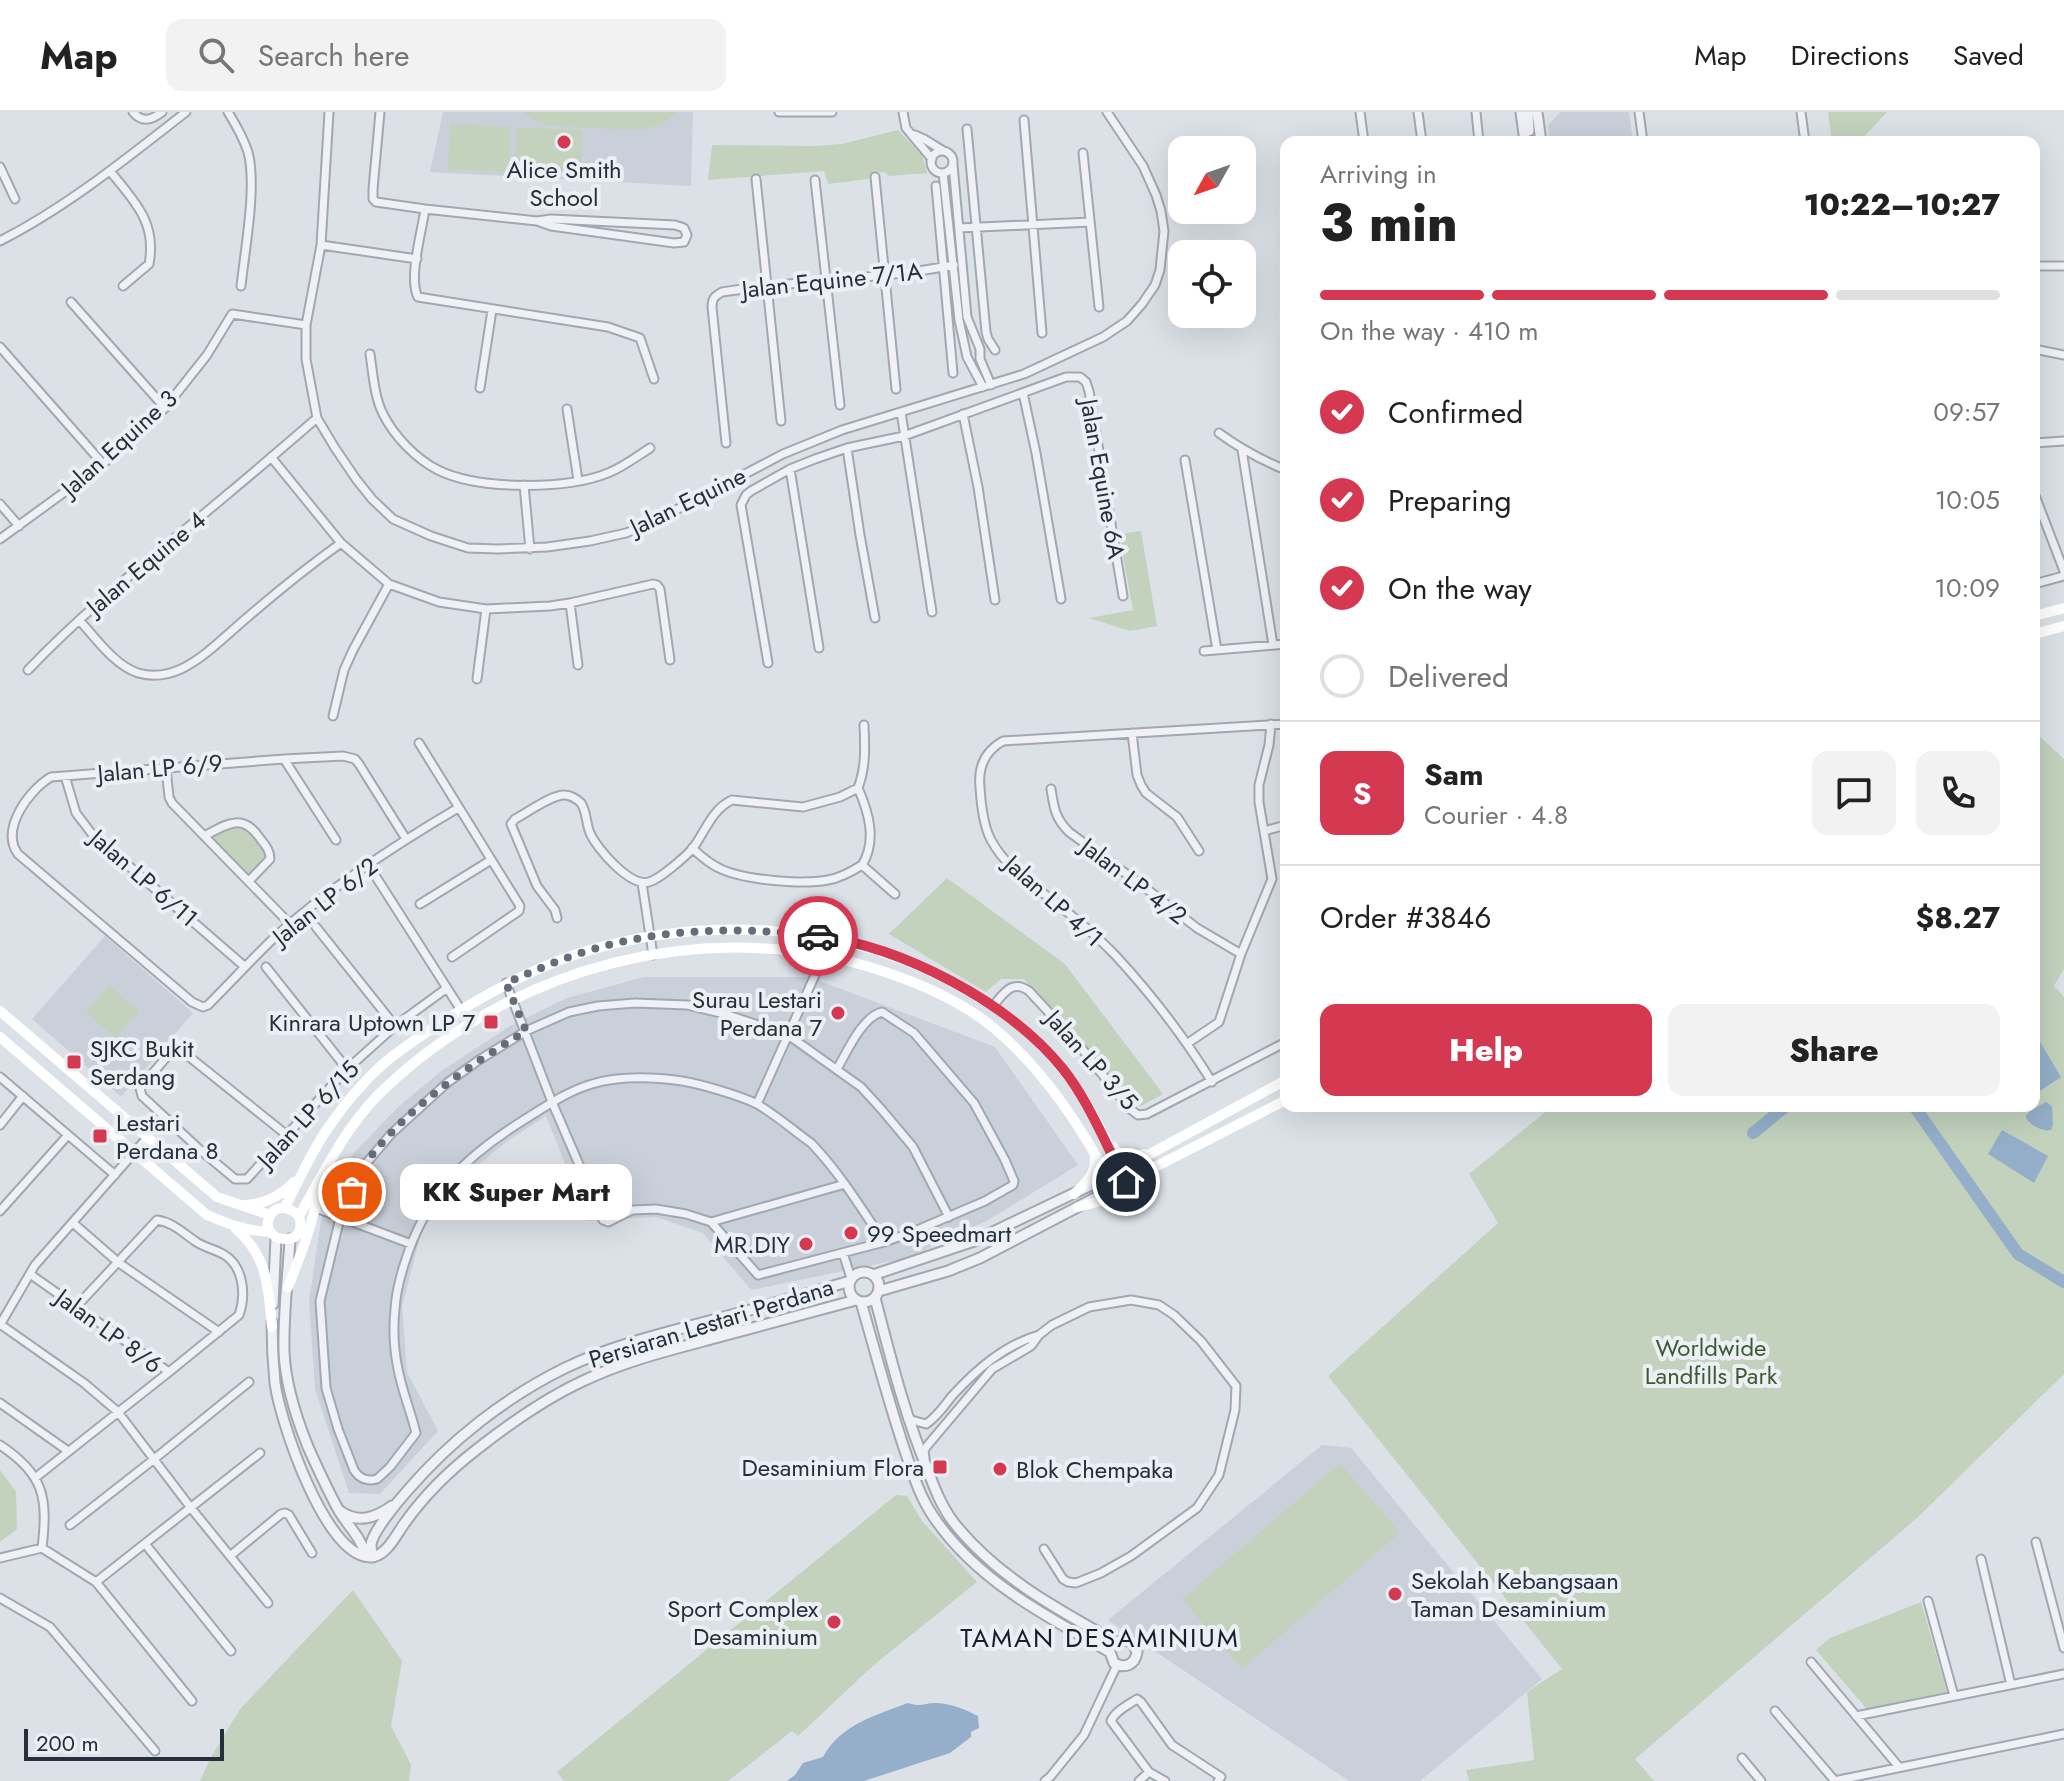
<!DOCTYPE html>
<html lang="en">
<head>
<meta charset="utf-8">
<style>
  :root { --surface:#fff; --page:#f2f2f2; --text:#222; --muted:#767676; --line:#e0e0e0; --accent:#d53952 }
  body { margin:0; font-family:Jost,sans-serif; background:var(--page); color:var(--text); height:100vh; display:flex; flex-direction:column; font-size:30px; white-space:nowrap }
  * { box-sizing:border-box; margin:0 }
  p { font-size:26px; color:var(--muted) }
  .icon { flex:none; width:44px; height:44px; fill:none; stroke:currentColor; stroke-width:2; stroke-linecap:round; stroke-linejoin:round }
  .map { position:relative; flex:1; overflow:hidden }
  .details { position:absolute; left:1280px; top:24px; width:760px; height:976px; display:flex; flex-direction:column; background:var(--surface); border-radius:16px; box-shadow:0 8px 32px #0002 }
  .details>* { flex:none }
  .needle { width:52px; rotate:230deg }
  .tools { position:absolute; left:1168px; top:24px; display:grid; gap:16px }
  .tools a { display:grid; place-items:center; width:88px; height:88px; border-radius:16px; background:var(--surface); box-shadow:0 8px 32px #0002; font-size:40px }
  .scale { position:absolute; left:24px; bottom:20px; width:200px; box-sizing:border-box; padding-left:8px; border:4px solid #252f3e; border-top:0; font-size:22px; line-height:28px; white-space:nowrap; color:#252f3e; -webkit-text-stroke:6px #ecf0f5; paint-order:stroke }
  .pin { position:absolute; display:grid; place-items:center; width:68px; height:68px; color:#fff; margin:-34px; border:4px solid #fff; border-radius:50%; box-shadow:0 2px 8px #0007 }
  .courier { position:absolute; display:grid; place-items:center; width:80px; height:80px; margin:-40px; border:6px solid #d53952; border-radius:50%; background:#fff; color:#222; box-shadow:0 2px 10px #0007 }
  .bubble { position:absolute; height:56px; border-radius:16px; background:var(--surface); box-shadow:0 8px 32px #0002; font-size:26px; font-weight:800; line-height:56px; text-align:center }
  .summary em { font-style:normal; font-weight:800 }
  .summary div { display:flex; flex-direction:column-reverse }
  .summary { display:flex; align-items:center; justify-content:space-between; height:136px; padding:0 40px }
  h1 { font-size:52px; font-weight:800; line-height:60px }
  .bar { display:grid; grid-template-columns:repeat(4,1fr); gap:12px 8px; align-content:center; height:96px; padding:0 40px }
  .bar i { height:10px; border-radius:6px; background:var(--line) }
  .bar .selected { background:var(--accent) }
  .bar p { grid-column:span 4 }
  .line { display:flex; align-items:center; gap:20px; padding:0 40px; border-top:2px solid var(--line) }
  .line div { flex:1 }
  .round { display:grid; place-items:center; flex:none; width:84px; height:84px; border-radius:16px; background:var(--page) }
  ol { padding:0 40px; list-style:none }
  li { display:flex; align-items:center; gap:24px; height:88px }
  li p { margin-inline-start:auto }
  li .icon { padding:8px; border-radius:50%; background:var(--accent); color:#fff; stroke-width:4 }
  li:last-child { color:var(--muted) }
  li i { width:44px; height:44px; border:4px solid var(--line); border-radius:50% }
  .cta { display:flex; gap:16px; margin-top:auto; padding:16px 40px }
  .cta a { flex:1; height:92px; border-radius:16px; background:var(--accent); color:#fff; font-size:32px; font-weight:800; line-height:92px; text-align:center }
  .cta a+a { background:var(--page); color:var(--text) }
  header { display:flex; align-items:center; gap:48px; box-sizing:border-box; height:112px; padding:0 40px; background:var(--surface); border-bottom:2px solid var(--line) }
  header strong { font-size:38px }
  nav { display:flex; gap:44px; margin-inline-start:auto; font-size:28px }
  .search { width:560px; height:72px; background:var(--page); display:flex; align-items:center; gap:20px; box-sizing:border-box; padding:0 28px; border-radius:16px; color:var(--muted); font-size:30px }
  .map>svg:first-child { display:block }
  .built { fill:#cad0d9 }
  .green { fill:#c2d2bd }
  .water { fill:#95afca }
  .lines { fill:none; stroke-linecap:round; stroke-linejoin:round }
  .river { stroke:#95afca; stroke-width:12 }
  .minor-casing { stroke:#a1a8b1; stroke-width:11 }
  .tertiary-casing { stroke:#a1a8b1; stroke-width:13 }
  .minor { stroke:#eff1f6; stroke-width:7 }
  .tertiary { stroke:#eff1f6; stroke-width:9 }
  .secondary { stroke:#fff; stroke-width:10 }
  .done { stroke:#656d79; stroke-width:8; stroke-dasharray:0 14.4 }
  .route { stroke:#d53952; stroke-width:10 }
  .poi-dot { fill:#d53952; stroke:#ecf0f5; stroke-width:3 }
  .labels { text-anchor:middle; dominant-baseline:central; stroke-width:8; stroke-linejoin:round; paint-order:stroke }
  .poi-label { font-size:24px; fill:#252f3e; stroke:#ecf0f5; text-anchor:end }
  .street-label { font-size:24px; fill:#252f3e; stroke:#ecf0f5 }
  .park-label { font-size:24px; fill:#3a5b32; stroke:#ecf0f5 }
  .neighbourhood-label { font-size:26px; letter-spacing:2px; fill:#18202f; stroke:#ecf0f5 }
</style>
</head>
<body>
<header>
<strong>Map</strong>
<div class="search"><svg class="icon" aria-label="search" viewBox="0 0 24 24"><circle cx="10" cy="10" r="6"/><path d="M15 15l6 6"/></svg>Search here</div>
<nav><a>Map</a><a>Directions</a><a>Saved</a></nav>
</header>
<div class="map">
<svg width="2064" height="1669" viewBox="0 0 2064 1669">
  <rect width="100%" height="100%" fill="#dce1e7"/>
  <!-- built -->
  <path class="built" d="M443 0H693L691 74 430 60Z
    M1560 0H1629L1633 30H1550L1548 14Z
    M105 824 193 901 121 985 32 907Z
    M644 865H809L995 935 1078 1053 988 1108 907 1146 751 1178 703 1121 656 1105 588 1109 546 1004 502 1033 449 1078 423 1114 402 1195 407 1260 438 1319 380 1382 349 1381 315 1277 309 1189 321 1109 330 1086 353 1042 398 995 440 960 510 914 567 886Z
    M1322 1333 1351 1336 1542 1567 1420 1669H1349L1108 1508Z"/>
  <!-- green -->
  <path class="green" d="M523 0H677L663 12 641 18 549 14 533 8Z
    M1828 0H1887L1859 30H1832Z
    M450 12 510 14 509 60 448 57Z
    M516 16 582 18 581 61 515 58Z
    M898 18 922 43 927 61 889 64 884 60 872 61 868 67 828 72 824 59 708 68 712 33 816 34 842 32Z
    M1141 419 1157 514 1130 519 1089 506 1133 498 1119 422Z
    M2034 619 2064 647V857L2054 874 2064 885V1262L1917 1406 1635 1647 1654 1669H1469L1466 1658 1534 1648 1527 1580 1562 1557 1328 1264 1498 1111 1469 1062 1553 994H2034Z
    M236 716 249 718 265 740V749L248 764 209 727 222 719Z
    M947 766 1065 852 1163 982 1141 994 1125 987 1024 867H1001L986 880 889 822Z
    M109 873 139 899 116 926 86 900Z
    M1340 1351 1400 1421 1242 1557 1182 1487Z
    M0 1358 16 1380 17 1417 0 1430Z
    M896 1383 907 1384 922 1409 977 1470 875 1552 798 1624 792 1619 728 1669H564L557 1660Z
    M353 1478 402 1549 391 1614 411 1653 409 1669H200L211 1645 240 1597Z
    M1921 1490 1947 1580 1867 1597 1816 1538 1830 1526Z"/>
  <!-- water -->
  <path class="water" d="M2036 923 2061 965 2034 983V924Z
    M2046 990 2052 994 2053 1013 2051 1018C2041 1020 2032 1014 2026 1006V1003L2033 997Z
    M2002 1018 2048 1044 2034 1071 1988 1042Z
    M908 1591C920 1595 922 1592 933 1591 947 1590 965 1597 978 1604L979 1616 971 1620V1625L950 1641 864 1669H787L795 1663 803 1651 823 1645C840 1613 876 1603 908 1591Z"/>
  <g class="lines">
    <!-- river -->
    <path class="river" d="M1914 994 2018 1142 2064 1170
      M1753 1021 1786 994"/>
    <!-- minor casing -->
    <g class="minor-casing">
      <path id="minor" d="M133 0C142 11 152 8 162 0
        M228 0C236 13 243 25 248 40 257 74 245 137 241 174
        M329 0 321 133 306 213V247L317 306 335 336 356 367 372 387 393 407 431 424 468 436 498 437 547 435 590 429 626 421 651 411 783 342 842 318 1024 262 1103 225 1127 209 1142 192 1155 173 1160 158 1164 119 1161 99 1156 83 1143 54 1107 0
        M380 0 373 77V87L376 90 425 97 537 109 551 107 675 113 684 116 687 123 684 130 674 131 551 114 537 109
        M779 0H832
        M903 0 906 16 932 47
        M1360 0 1364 30
        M1418 0 1422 30
        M1476 0 1479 30
        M1639 0 1643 30
        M1801 0 1805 30
        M1024 8 1042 221
        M967 17 986 220 988 227 995 238
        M915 23 924 27 942 38
        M931 50a11 11 0 1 1 22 0a11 11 0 1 1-22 0Z
        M1083 41 1099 195
        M953 53 967 205 980 237V247L991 273
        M0 55 15 87
        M110 59C134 89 157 110 149 152L123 174
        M943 61 959 208 967 245 983 275
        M875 65 896 277
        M756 67 781 309
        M815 68 840 293
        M936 74 953 261
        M425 97C422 119 408 167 418 185L608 215 640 226 654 267
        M959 116 1090 110
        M0 129C67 95 127 46 186 0
        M321 133 417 147
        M2041 154H2064
        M71 190 165 296
        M0 235 103 352
        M2034 237 2064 243
        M370 242C373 261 374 284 383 302 394 324 416 347 438 358 478 378 566 378 608 361 623 355 636 345 650 336
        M480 276 492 198
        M1023 281 1036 341 1061 487
        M567 297 578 368
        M901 300 932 500
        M963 302 978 375 995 488
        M1219 321C1241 337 1261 348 1286 358
        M726 331 712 195C712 186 715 184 722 180 799 168 877 168 954 153
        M2034 331 2064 329
        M847 336 860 423 875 506
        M1242 338 1273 533
        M271 345 341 431 389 472 439 490 486 497 550 494 570 491 653 472 657 473 660 477 670 548
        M1185 348 1217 538
        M790 357 819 536
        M524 373 530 437
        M2034 381 2064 459
        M0 392 19 414
        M0 427 103 352 165 296 207 243 232 202 306 213
        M2034 472 2064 464
        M570 491 578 553
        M79 508C96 526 114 553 138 561 152 565 168 563 181 557 206 545 227 522 249 504 279 478 309 454 341 431
        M1204 539 1286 532
        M768 551 741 393 746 383 751 379 790 357 815 347 847 336 904 324 1066 265H1080L1086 270 1089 279 1123 484
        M28 558C90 493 160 439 229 381 259 356 288 331 317 306
        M477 567 486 497
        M333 604 344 558 353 538 389 472
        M1132 621 1137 663 1141 673 1146 681 1177 705 1199 739
        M419 631 520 794 519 799 452 845
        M284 647 336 728
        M166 656 169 685 172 691 290 812
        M65 664 76 701 92 722 244 854
        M1051 677C1054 696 1055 706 1069 720L1143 774 1197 816 1241 842
        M1264 719 1286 713
        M204 724C226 713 242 700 259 725 264 732 270 737 270 747L249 769
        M406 727 359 652 355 647 343 644 284 647 51 665C29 678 0 717 18 742L192 890 203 895 208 893C231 870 253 846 277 823 332 774 395 733 458 696
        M692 736C700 743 707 750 717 755 740 768 802 773 828 768 840 766 851 760 862 753L895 782
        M862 753C877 729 869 701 858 676 866 655 865 636 864 613
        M369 754 461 898
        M642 771 653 843
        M420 792 491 748
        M557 806 555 798 537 774 511 712 515 707C527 701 552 682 565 683 570 683 577 687 581 691 587 700 586 712 590 721 597 737 630 775 649 770 660 767 685 745 693 736 705 720 712 697 732 688L803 695 840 685 858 676
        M316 815 395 914
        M266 855 347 957
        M506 871 552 990 603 1108 608 1110 632 1098 656 1097 686 1102 711 1110 758 1163 884 1130 910 1121 985 1089 1013 1073 1014 1069 1005 1048 974 991 914 921 882 900C862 905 847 940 837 957
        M993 894C1004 881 1012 867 1029 879L1079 933 1129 996 1138 1003 1147 1002 1286 930
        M1188 931 1219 910 1241 842 1272 767 1259 690V673L1269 633 1271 612
        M0 965 115 1063
        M1212 970C1184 925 1152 883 1116 844 1096 823 1074 805 1052 788 1029 770 1005 754 991 728 983 713 981 692 980 675 978 655 985 639 1003 629L1286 612
        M757 992 824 843
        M0 1013 23 984
        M288 1024 182 939 177 938 170 941 140 976 142 984 198 1036 235 1067H247L345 959 395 914 447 876
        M316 1096 411 1132
        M0 1099 68 1023
        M711 1110 845 1072
        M73 1111 119 1151 219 1220
        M884 1130C861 1096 840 1061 811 1031 794 1019 776 1003 757 992 741 984 701 972 682 969 653 965 619 964 592 972 568 979 548 993 527 1006 467 1043 427 1080 405 1150 400 1165 396 1181 395 1197 393 1216 394 1238 398 1257 402 1279 411 1300 416 1321L390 1355 377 1367C367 1370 359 1366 354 1358L338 1317 326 1276 320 1189 340 1106 364 1054 391 1022 447 971 479 948 526 919 569 900 598 894 635 891 687 893 725 902 788 923 861 975 882 998 913 1035 949 1105
        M843 1141 851 1166
        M30 1162 169 1260 35 1366
        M76 1195 157 1108C172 1110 182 1120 195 1129 203 1135 214 1137 223 1142 244 1154 246 1183 239 1203L169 1260
        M0 1212 84 1271 118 1300 191 1396 268 1491
        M0 1213 35 1153 147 1026
        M0 1291 68 1339
        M908 1307 926 1312C937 1305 944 1294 952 1284 976 1258 1004 1233 1039 1223
        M0 1333C44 1362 48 1385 42 1436L0 1446
        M925 1346 924 1339 927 1334 992 1257 1031 1234 1039 1223 1052 1213 1089 1195 1131 1188 1159 1193 1174 1203 1201 1229 1236 1274 1235 1298 1219 1363 1197 1396 1131 1444 1101 1461 1076 1471 1068 1470 1063 1467 1044 1437
        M70 1413 153 1348 249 1270
        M2036 1430 2064 1536
        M146 1433 231 1539
        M42 1436 96 1470 192 1589
        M230 1444 281 1402 285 1401 289 1403 312 1441
        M1981 1447 2011 1573
        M96 1470 260 1341
        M0 1486 50 1515 155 1639
        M1928 1489 1954 1584
        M1811 1550 1899 1655
        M1775 1599 1835 1669
        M1856 1604 2064 1562
        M1742 1646 1761 1669
        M1045 1669 1050 1665 1084 1623 1117 1553
        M1139 1669 1149 1660
        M1165 1669 1149 1660 1111 1609C1115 1599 1128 1593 1137 1587L1141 1590 1172 1633 1221 1665 1218 1669
        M1834 1669 2064 1622"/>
    </g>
    <!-- tertiary casing -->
    <g class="tertiary-casing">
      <path id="tertiary" d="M1521 0 1525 30
        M1528 0 1529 19
        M1537 0 1541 30
        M290 1127C288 1165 283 1202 284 1239 285 1271 296 1305 308 1335 317 1355 327 1377 338 1397 347 1413 361 1425 366 1444
        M849 1175a15 15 0 1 1 30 0a15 15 0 1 1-30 0Z
        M873 1163 974 1129 1108 1065
        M879 1179 948 1159 980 1146 1114 1076
        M875 1186C890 1243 904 1301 927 1356 934 1375 941 1394 954 1411 997 1465 1057 1497 1116 1530
        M861 1190C875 1239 888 1288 904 1336 912 1359 919 1383 933 1404 975 1467 1045 1504 1110 1540
        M273 1192 276 1126
        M272 1210C272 1230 273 1251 275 1271 280 1309 325 1444 370 1445 386 1445 396 1423 404 1412 423 1385 449 1359 476 1338 509 1312 544 1287 583 1269 625 1249 670 1238 715 1226 762 1213 809 1201 856 1188
        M340 1399C358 1412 375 1406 392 1394
        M373 1445C372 1442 371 1436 371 1433 372 1420 399 1388 408 1378 451 1328 506 1285 565 1256 611 1234 660 1222 709 1209 756 1197 803 1183 850 1169
        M1110 1540 1114 1551C1125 1557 1135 1553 1137 1540L1132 1530 1124 1528 1116 1530"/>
    </g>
    <!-- minor -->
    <use href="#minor" class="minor"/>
    <!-- tertiary -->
    <use href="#tertiary" class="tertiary"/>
    <!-- secondary -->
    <path class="secondary" d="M2034 504 2064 496
      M2034 522 2064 514
      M0 899 217 1085 270 1103
      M0 925 207 1103C228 1112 247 1119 270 1120
      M1113 1035C1124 1048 1129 1046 1144 1042
      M1117 1060 1286 968
      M1074 1082C1087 1070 1096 1062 1095 1044
      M245 1093C265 1092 280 1085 294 1070
      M285 1095C299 1069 311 1040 328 1016 343 994 363 970 383 952 402 936 422 923 442 910 484 883 529 858 577 842 701 803 842 809 957 873 985 889 1013 905 1036 928 1064 956 1088 990 1105 1026 1112 1041 1118 1056 1126 1070
      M1078 1095 1101 1089 1124 1077
      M299 1104C291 1096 277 1091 270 1104 256 1129 310 1140 299 1104 323 1062 344 1018 378 983 509 854 707 801 882 859 922 872 963 890 995 917 1046 960 1083 1018 1114 1076L1286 988
      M236 1117C268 1144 268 1176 272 1215
      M288 1175C301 1142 314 1110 319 1075"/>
  </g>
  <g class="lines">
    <!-- done -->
    <path class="done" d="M352 1080C356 1071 360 1061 365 1052 406 996 467 955 526 919L506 871C529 861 551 851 575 843 653 816 737 814 818 824"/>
    <!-- route -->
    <path class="route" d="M818 824C903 835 1009 890 1063 957 1090 991 1105 1032 1126 1070"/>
  </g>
  <!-- markers -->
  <g class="poi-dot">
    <circle cx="564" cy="30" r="8"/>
    <circle cx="838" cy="901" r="8"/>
    <rect x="483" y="902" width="16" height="16" rx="4"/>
    <rect x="66" y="942" width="16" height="16" rx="4"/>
    <rect x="92" y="1016" width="16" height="16" rx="4"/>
    <circle cx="851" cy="1121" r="8"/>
    <circle cx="806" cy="1132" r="8"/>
    <rect x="932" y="1347" width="16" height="16" rx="4"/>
    <circle cx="1000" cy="1357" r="8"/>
    <circle cx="1395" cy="1482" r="8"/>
    <circle cx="834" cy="1510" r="8"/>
  </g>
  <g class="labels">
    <!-- poi labels -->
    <g class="poi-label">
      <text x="564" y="57" text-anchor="middle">Alice Smith<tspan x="564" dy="28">School</tspan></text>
      <text x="822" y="887">Surau Lestari<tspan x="822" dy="28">Perdana 7</tspan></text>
      <text x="475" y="910">Kinrara Uptown LP 7</text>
      <text x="90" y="936" text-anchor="start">SJKC Bukit<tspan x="90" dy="28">Serdang</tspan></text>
      <text x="116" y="1010" text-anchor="start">Lestari<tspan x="116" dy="28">Perdana 8</tspan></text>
      <text x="867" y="1121" text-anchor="start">99 Speedmart</text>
      <text x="790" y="1132">MR.DIY</text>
      <text x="924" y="1355">Desaminium Flora</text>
      <text x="1016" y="1357" text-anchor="start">Blok Chempaka</text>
      <text x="1411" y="1468" text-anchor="start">Sekolah Kebangsaan<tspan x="1411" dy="28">Taman Desaminium</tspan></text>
      <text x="818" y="1496">Sport Complex<tspan x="818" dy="28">Desaminium</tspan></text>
    </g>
    <!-- street labels -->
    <g class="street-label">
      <text transform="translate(832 168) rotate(-6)">Jalan Equine 7/1A</text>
      <text transform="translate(119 331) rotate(-42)">Jalan Equine 3</text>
      <text transform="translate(1103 367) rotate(80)">Jalan Equine 6A</text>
      <text transform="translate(688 389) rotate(-26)">Jalan Equine</text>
      <text transform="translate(146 451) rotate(-40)">Jalan Equine 4</text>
      <text transform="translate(160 656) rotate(-5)">Jalan LP 6/9</text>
      <text transform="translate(144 766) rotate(41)">Jalan LP 6/11</text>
      <text transform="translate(1134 769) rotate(37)">Jalan LP 4/2</text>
      <text transform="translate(325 789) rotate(-38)">Jalan LP 6/2</text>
      <text transform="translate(1054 789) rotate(42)">Jalan LP 4/1</text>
      <text transform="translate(1092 948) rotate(48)">Jalan LP 3/5</text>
      <text transform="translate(308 1002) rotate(-47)">Jalan LP 6/15</text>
      <text transform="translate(711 1211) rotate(-17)">Persiaran Lestari Perdana</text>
      <text transform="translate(109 1219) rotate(36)">Jalan LP 8/6</text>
    </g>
    <!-- park labels -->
    <g class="park-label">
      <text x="1711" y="1235">Worldwide<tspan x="1711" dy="28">Landfills Park</tspan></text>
    </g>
    <!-- neighbourhood labels -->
    <g class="neighbourhood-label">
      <text x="1100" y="1526">TAMAN DESAMINIUM</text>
    </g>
  </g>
</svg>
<div class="tools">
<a><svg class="needle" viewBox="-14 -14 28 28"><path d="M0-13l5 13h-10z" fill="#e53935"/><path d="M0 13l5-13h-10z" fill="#767676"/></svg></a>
<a><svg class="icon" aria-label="locate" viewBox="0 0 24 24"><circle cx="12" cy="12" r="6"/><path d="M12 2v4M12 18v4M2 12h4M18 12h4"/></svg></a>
</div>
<div class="scale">200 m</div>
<div class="pin" style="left:352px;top:1080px;background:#ea580c"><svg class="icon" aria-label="bag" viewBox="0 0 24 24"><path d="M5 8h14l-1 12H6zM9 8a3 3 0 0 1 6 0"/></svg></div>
<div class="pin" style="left:1126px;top:1070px;background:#1f2937"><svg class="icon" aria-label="home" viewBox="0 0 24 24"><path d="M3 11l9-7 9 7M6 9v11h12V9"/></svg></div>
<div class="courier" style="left:818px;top:824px"><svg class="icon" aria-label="car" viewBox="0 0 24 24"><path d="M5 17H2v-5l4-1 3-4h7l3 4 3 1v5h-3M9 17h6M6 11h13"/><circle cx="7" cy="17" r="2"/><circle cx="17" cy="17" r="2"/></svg></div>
<div class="bubble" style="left:400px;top:1052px;width:232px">KK Super Mart</div>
<section class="details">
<div class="summary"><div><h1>3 min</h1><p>Arriving in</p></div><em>10:22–10:27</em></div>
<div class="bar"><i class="selected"></i><i class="selected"></i><i class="selected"></i><i></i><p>On the way · 410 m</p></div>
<ol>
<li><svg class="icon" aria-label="check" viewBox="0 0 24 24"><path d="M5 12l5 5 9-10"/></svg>Confirmed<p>09:57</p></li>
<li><svg class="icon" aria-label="check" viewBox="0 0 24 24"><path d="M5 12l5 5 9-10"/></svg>Preparing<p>10:05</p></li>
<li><svg class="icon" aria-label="check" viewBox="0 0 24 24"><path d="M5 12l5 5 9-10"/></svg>On the way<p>10:09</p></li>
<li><i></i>Delivered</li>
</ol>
<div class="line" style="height:144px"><b class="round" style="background:var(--accent);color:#fff">S</b><div><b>Sam</b><p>Courier · 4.8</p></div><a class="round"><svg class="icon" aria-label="chat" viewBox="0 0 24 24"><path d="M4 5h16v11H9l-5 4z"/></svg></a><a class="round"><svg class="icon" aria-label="phone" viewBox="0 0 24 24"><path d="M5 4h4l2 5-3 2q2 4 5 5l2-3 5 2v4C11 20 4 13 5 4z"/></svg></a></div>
<div class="line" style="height:104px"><div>Order #3846</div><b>$8.27</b></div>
<div class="cta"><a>Help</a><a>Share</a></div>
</section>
</div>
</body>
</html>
